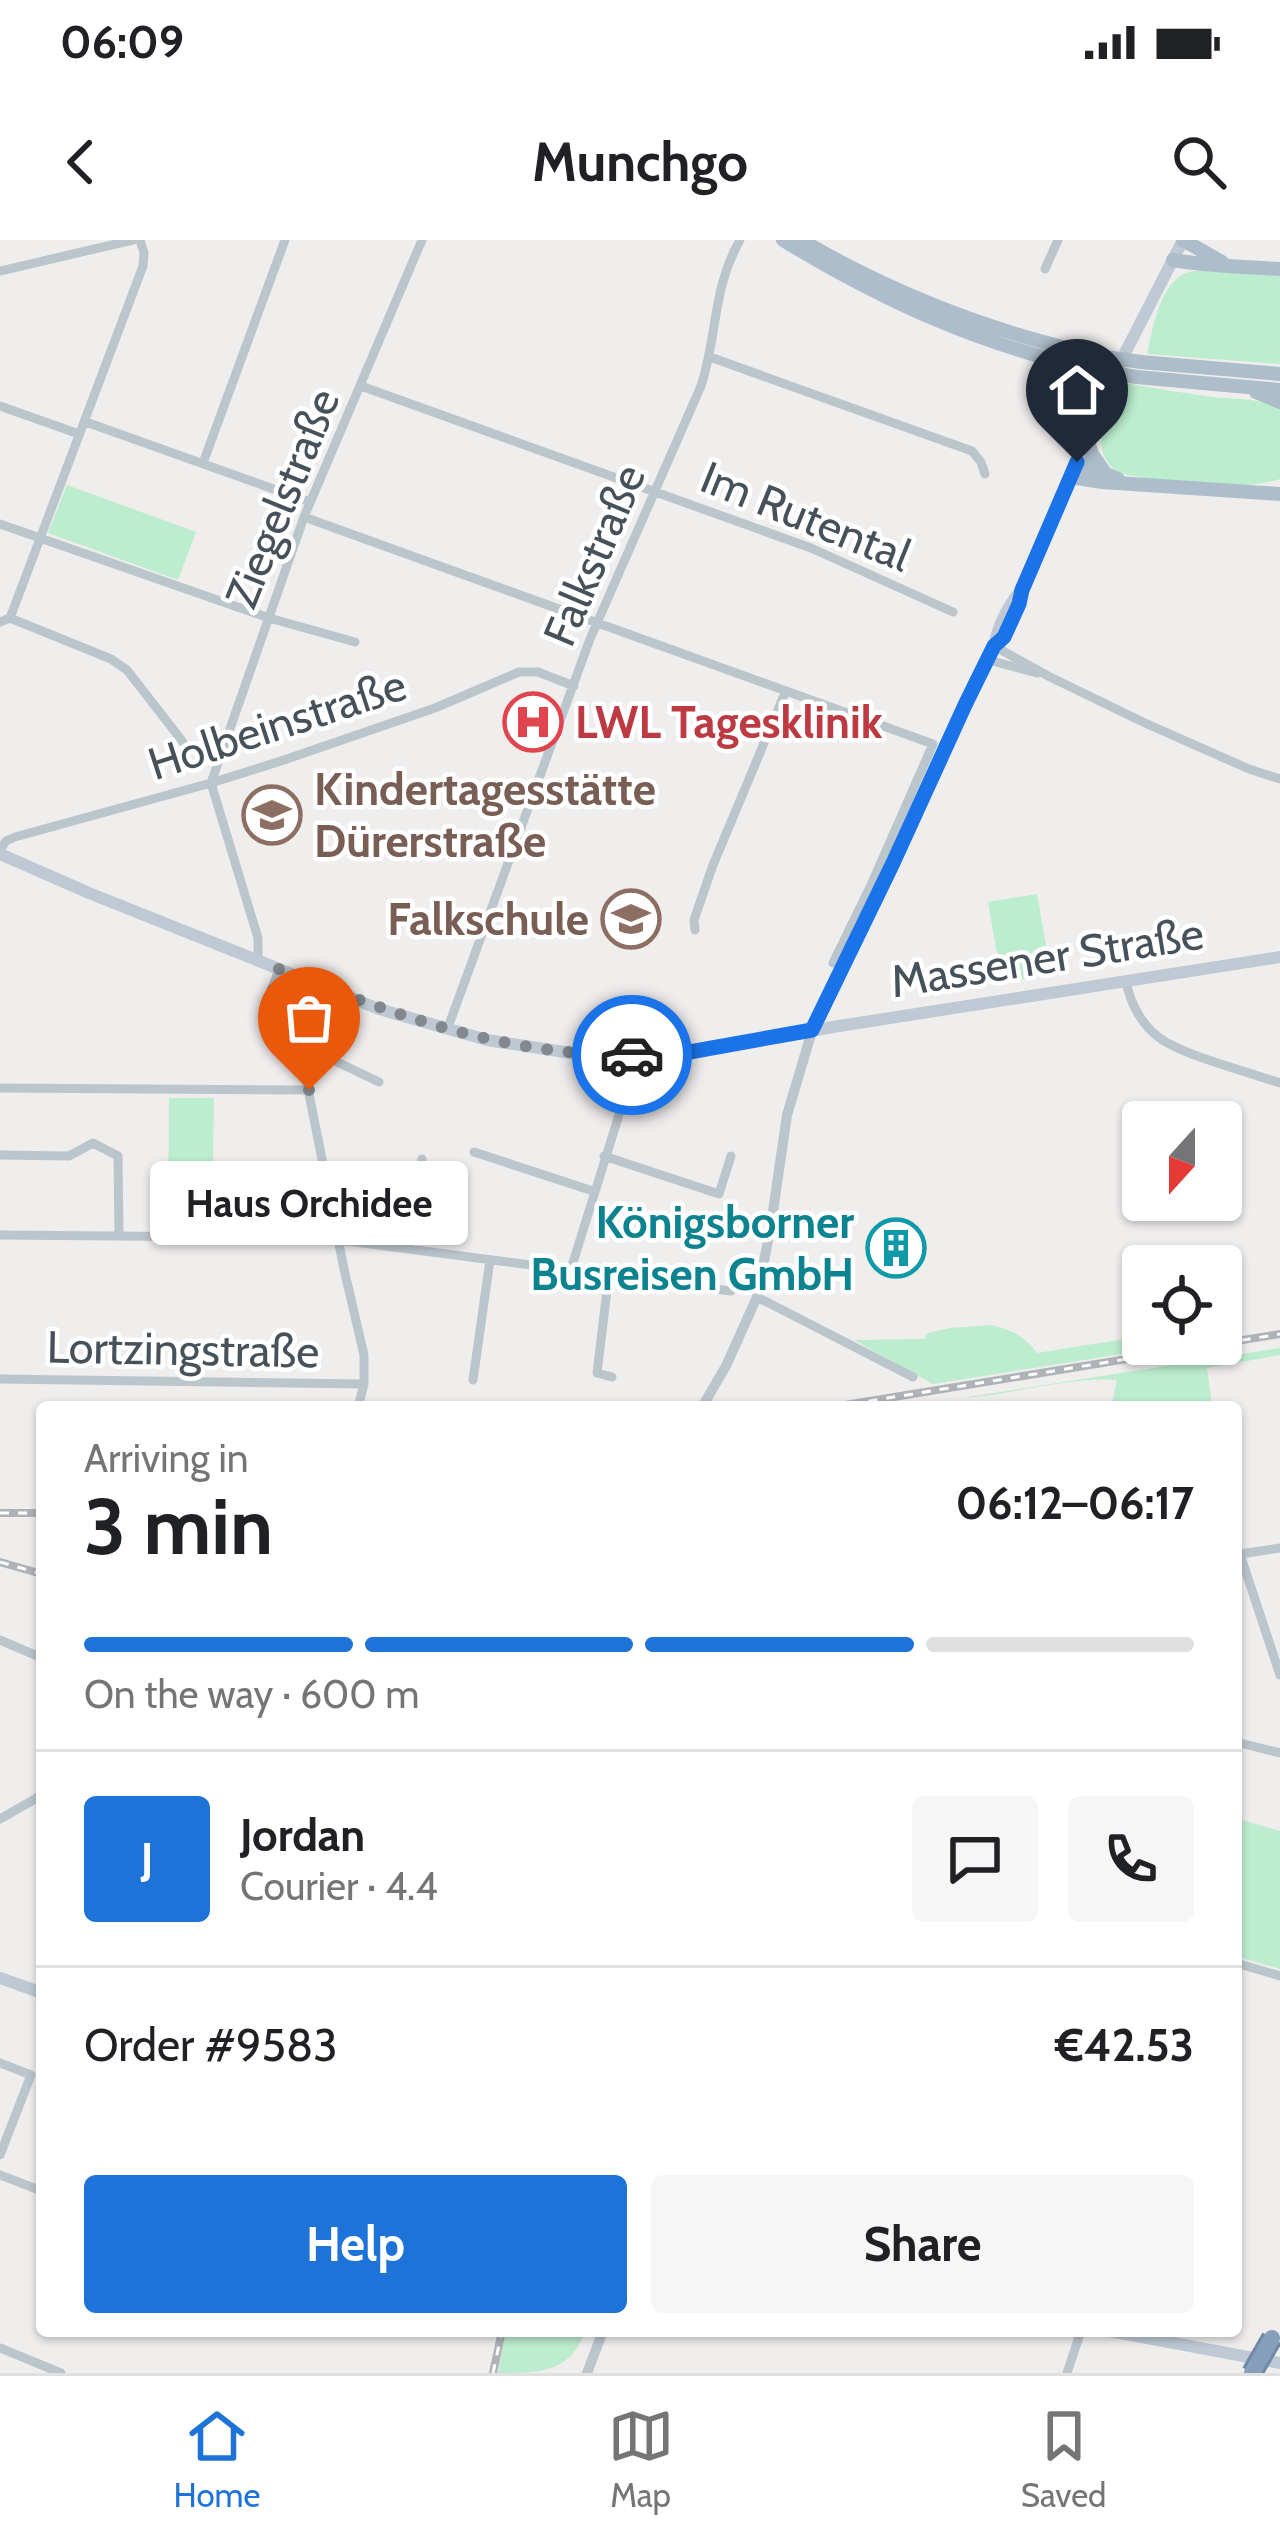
<!DOCTYPE html>
<html lang="en">
<head>
<meta charset="utf-8">
<style>
  :root { --surface:#fff; --page:#f6f6f6; --text:#202124; --muted:#757577; --line:#e0e0e0; --accent:#1e73d8 }
  body { margin:0; font-family:Cabin,sans-serif; background:var(--page); color:var(--text); height:100vh; display:flex; flex-direction:column; font-size:45px; white-space:nowrap }
  * { box-sizing:border-box; margin:0 }
  p { font-size:39px; color:var(--muted) }
  .icon { flex:none; width:66px; height:66px; fill:none; stroke:currentColor; stroke-width:2; stroke-linecap:round; stroke-linejoin:round }
  .map { position:relative; flex:1; overflow:hidden }
  .drawer { position:absolute; left:36px; top:1161px; width:1206px; height:936px; display:flex; flex-direction:column; background:var(--surface); border-radius:12px; box-shadow:0 3px 9px #0004 }
  .drawer>* { flex:none }
  .needle { width:78px; rotate:201deg }
  .tools { position:absolute; left:1122px; top:861px; display:grid; gap:24px }
  .tools a { display:grid; place-items:center; width:120px; height:120px; border-radius:12px; background:var(--surface); box-shadow:0 3px 9px #0004; font-size:60px }
  .pin { position:absolute; display:grid; place-items:center; width:102px; height:102px; color:#fff; margin:-123px -51px; border-radius:50% 50% 50% 0; rotate:-45deg; box-shadow:0 0 12px #0007 }
  .pin .icon { rotate:45deg }
  .courier { position:absolute; display:grid; place-items:center; width:120px; height:120px; margin:-60px; border:9px solid #1a73e8; border-radius:50%; background:#fff; color:#222; box-shadow:0 3px 15px #0007 }
  .bubble { position:absolute; height:84px; border-radius:12px; background:var(--surface); box-shadow:0 3px 9px #0004; font-size:39px; font-weight:700; line-height:84px; text-align:center }
  .headline em { font-style:normal; font-weight:700 }
  .headline div { display:flex; flex-direction:column-reverse }
  .headline { display:flex; align-items:center; justify-content:space-between; height:204px; padding:0 48px }
  h1 { font-size:78px; font-weight:700; line-height:90px }
  .bar { display:grid; grid-template-columns:repeat(4,1fr); gap:18px 12px; align-content:center; height:144px; padding:0 48px }
  .bar i { height:15px; border-radius:9px; background:var(--line) }
  .bar .current { background:var(--accent) }
  .bar p { grid-column:span 4 }
  .line { display:flex; align-items:center; gap:30px; padding:0 48px; border-top:3px solid var(--line) }
  .line div { flex:1 }
  .round { display:grid; place-items:center; flex:none; width:126px; height:126px; border-radius:12px; background:var(--page) }
  .primary-button { display:flex; gap:24px; margin-top:auto; padding:24px 48px }
  .primary-button a { flex:1; height:138px; border-radius:12px; background:var(--accent); color:#fff; font-size:48px; font-weight:700; line-height:138px; text-align:center }
  .primary-button a+a { background:var(--page); color:var(--text) }
  .status { display:flex; justify-content:space-between; align-items:center; height:84px; padding:0 60px; background:var(--surface); direction:ltr }
  .status svg { height:33px; fill:currentColor }
  header { display:flex; justify-content:space-between; align-items:center; height:156px; padding:0 48px; background:var(--surface); font-size:54px; font-weight:700 }
  .tab-bar { display:flex; justify-content:space-around; align-items:center; height:168px; border-top:3px solid var(--line); background:var(--surface); font-size:33px; color:var(--muted) }
  .tab-bar a { display:grid; justify-items:center; gap:6px }
  .tab-bar .current { color:var(--accent) }
  .map>svg:first-child { display:block }
  .green { fill:#bcedce }
  .lines { fill:none; stroke-linecap:round; stroke-linejoin:round }
  .minor { stroke:#bbc5cc; stroke-width:9 }
  .tertiary { stroke:#bbc5cc; stroke-width:10 }
  .secondary { stroke:#bec9d4; stroke-width:12 }
  .primary { stroke:#adbdcb; stroke-width:14 }
  .rail-casing { stroke:#afb2b7; stroke-width:8 }
  .rail { stroke:#fff; stroke-width:3; stroke-dasharray:9; stroke-linecap:butt }
  .motorway-bridge-casing { stroke:#718ba6; stroke-width:22; stroke-linecap:butt }
  .primary-bridge { stroke:#adbdcb; stroke-width:14 }
  .motorway-bridge { stroke:#86a0bb; stroke-width:16 }
  .done { stroke:#82888d; stroke-width:12; stroke-dasharray:0 21.6 }
  .route { stroke:#1a73e8; stroke-width:15 }
  .labels { text-anchor:middle; dominant-baseline:central; stroke-width:9; stroke-linejoin:round; paint-order:stroke }
  .street-label { font-size:45px; fill:#46515a; stroke:#fff }
  .health-label { font-size:45px; font-weight:bold; fill:#be3a42; stroke:#fff; text-anchor:start }
  .education-label { font-size:45px; font-weight:bold; fill:#785e54; stroke:#fff; text-anchor:start }
  .culture-label { font-size:45px; font-weight:bold; fill:#0d838f; stroke:#fff; text-anchor:end }
</style>
</head>
<body>
<div class="status"><b>06:09</b><svg viewBox="0 0 49 12"><path d="M0 12V9h3v3zM5 12V6h3v6zM10 12V3h3v9zM15 12V0h3v12zM26 1h20v11H26zM47 4h2v5h-2z"/></svg></div>
<header><svg class="icon" aria-label="back" viewBox="0 0 24 24"><path d="M15 5l-7 7 7 7"/></svg>Munchgo<svg class="icon" aria-label="search" viewBox="0 0 24 24"><circle cx="10" cy="10" r="6"/><path d="M15 15l6 6"/></svg></header>
<div class="map">
<svg width="1280" height="2133" viewBox="0 0 1280 2133">
  <rect width="100%" height="100%" fill="#f0eded"/>
  <!-- green -->
  <path class="green" d="M1227 31 1280 36V124L1147 114C1153 89 1159 44 1186 33 1197 29 1214 31 1227 31Z
    M1125 143C1154 148 1183 153 1213 157 1236 160 1259 157 1280 169V239C1240 253 1160 242 1118 233 1084 205 1110 177 1125 143Z
    M67 245 196 292 178 340 48 293Z
    M1037 654 1051 734 1002 743 988 662Z
    M169 858H214L212 985H168Z
    M991 1085C1010 1089 1026 1097 1037 1113L1143 1096V1104H1185L933 1144 854 1100 924 1099 928 1093 950 1088Z
    M1280 1108V1115L1207 1128 1212 1167H1111L1117 1140C1072 1136 1011 1155 962 1158Z
    M1236 1578 1280 1591V1729L1236 1716Z
    M506 2091H585C571 2133 539 2133 498 2133Z"/>
  <g class="lines">
    <!-- minor -->
    <path class="minor" d="M1045 29 1058 0
      M0 31 133 0
      M710 117 972 211 981 222 985 234
      M361 146 811 308 953 372
      M0 166 79 194
      M86 182 310 262
      M203 223 285 0
      M304 277 933 504 871 645 833 723
      M0 284 269 378 355 402
      M10 378 143 26 144 13 140 0
      M0 382 10 378 111 419 127 430 183 502
      M994 406 1048 436 1145 483 1249 529 1280 539
      M988 420 1037 433
      M211 543 304 277 422 0
      M211 543 258 698V720
      M0 610 6 601 15 597 211 543 281 521 435 468 519 432H538L574 446
      M695 690 694 680 713 625 785 453
      M279 729 272 749V771L305 834 344 1029 364 1115V1144L358 1167
      M1126 741C1130 763 1142 786 1161 799 1186 816 1248 832 1280 843
      M447 790 590 399 701 146C718 94 712 49 740 0
      M290 804 308 808 379 842
      M0 848 309 850
      M474 912 593 951
      M0 915 69 916 93 903 118 916 119 996
      M604 916 719 954 731 916
      M0 995 324 998 731 1051
      M408 1009 422 919
      M571 1029 632 833
      M609 1034 597 1133 612 1137
      M757 1057 913 1137
      M0 1139 364 1144
      M473 1140 490 1020
      M944 1167H964
      M1236 1312 1240 1314 1280 1435
      M1240 1314 1280 1308
      M0 1400 42 1418
      M1236 1502 1280 1513
      M0 1579 42 1555
      M1236 1723 1280 1736
      M0 1823 31 1835 0 1915
      M0 1935 42 1951
      M0 2108 61 2133
      M1067 2133 1081 2091"/>
    <!-- tertiary -->
    <path class="tertiary" d="M702 1167 726 1126 757 1057 771 985 787 875 812 791
      M587 2133 603 2091"/>
    <!-- secondary -->
    <path class="secondary" d="M1021 353 1126 111 1183 0
      M0 614 89 653 379 769 487 800 577 814 637 815 684 813 839 786 1280 717
      M812 791 994 406C998 386 1008 366 1021 350
      M0 1738 42 1753
      M1110 2091 1280 2123"/>
    <!-- primary -->
    <path class="primary" d="M783 0C885 62 982 106 1099 131
      M801 0C897 56 996 94 1105 117
      M1183 0 1222 22
      M1173 20C1208 26 1244 27 1280 29
      M1141 122 1280 134
      M1137 137 1280 150
      M1256 152 1280 162
      M1087 199 1092 214 1103 230
      M1077 222 1118 239
      M1071 237 1102 242 1280 254"/>
    <!-- rail casing -->
    <g class="rail-casing">
      <path id="rail" d="M833 1167 1280 1094
        M0 1273H42
        M0 1322 42 1334
        M493 2133 502 2091"/>
    </g>
    <!-- rail -->
    <use href="#rail" class="rail"/>
    <!-- motorway-bridge casing -->
    <g class="motorway-bridge-casing">
      <path id="motorway-bridge" d="M1252 2133 1272 2098"/>
    </g>
    <!-- primary-bridge -->
    <path class="primary-bridge" d="M1105 117 1141 122
      M1099 131 1137 137"/>
    <!-- motorway-bridge -->
    <use href="#motorway-bridge" class="motorway-bridge"/>
  </g>
  <g class="lines">
    <!-- done -->
    <path class="done" d="M309 850C297 802 257 779 279 729 398 776 501 815 632 815"/>
    <!-- route -->
    <path class="route" d="M632 815 684 813 812 790 893 623 965 465 994 406 1004 397 1019 364 1022 350 1077 222"/>
  </g>
  <!-- icons -->
  <defs>
    <g id="hospital-ring" transform="scale(3)"><circle r="9.5" fill="#fff" stroke="#e0444e" stroke-width="1.5"/><path d="M-5-5h3v3.5h4V-5h3V5h-3V1.5h-4V5h-3Z" fill="#e0444e"/></g>
    <g id="school-ring" transform="scale(3)"><circle r="9.5" fill="#fff" stroke="#8d6e63" stroke-width="1.5"/><path d="M0-5L7-2L0 1L-7-2ZM-4 1L0 2.5L4 1V4Q0 6-4 4Z" fill="#8d6e63"/></g>
    <g id="building-ring" transform="scale(3)"><circle r="9.5" fill="#fff" stroke="#0f9aa8" stroke-width="1.5"/><path d="M-4-6H4V6H1V3H-1V6H-4ZM-2.5-4.3h1.7v1.8h-1.7ZM.8-4.3h1.7v1.8H.8ZM-2.5-1h1.7V.8h-1.7ZM.8-1h1.7V.8H.8Z" fill="#0f9aa8"/></g>
  </defs>
  <g fill-rule="evenodd">
    <use href="#hospital-ring" x="533" y="482"/>
    <use href="#school-ring" x="272" y="575"/>
    <use href="#school-ring" x="631" y="679"/>
    <use href="#building-ring" x="896" y="1008"/>
  </g>
  <g class="labels">
    <!-- street labels -->
    <g class="street-label">
      <text transform="translate(282 258) rotate(-68)">Ziegelstraße</text>
      <text transform="translate(806 276) rotate(22)">Im Rutental</text>
      <text transform="translate(594 315) rotate(-67)">Falkstraße</text>
      <text transform="translate(277 484) rotate(-18)">Holbeinstraße</text>
      <text transform="translate(1047 717) rotate(-9)">Massener Straße</text>
      <text transform="translate(183 1109) rotate(1)">Lortzingstraße</text>
    </g>
    <!-- health labels -->
    <g class="health-label">
      <text x="575" y="482">LWL Tagesklinik</text>
    </g>
    <!-- education labels -->
    <g class="education-label">
      <text x="314" y="549">Kindertagesstätte<tspan x="314" dy="52">Dürerstraße</tspan></text>
      <text x="589" y="679" text-anchor="end">Falkschule</text>
    </g>
    <!-- culture labels -->
    <g class="culture-label">
      <text x="854" y="982">Königsborner<tspan x="854" dy="52">Busreisen GmbH</tspan></text>
    </g>
  </g>
</svg>
<div class="tools">
<a><svg class="needle" viewBox="-14 -14 28 28"><path d="M0-13l5 13h-10z" fill="#e53935"/><path d="M0 13l5-13h-10z" fill="#757577"/></svg></a>
<a><svg class="icon" aria-label="locate" viewBox="0 0 24 24"><circle cx="12" cy="12" r="6"/><path d="M12 2v4M12 18v4M2 12h4M18 12h4"/></svg></a>
</div>
<div class="pin" style="left:309px;top:850px;background:#ea580c"><svg class="icon" aria-label="bag" viewBox="0 0 24 24"><path d="M5 8h14l-1 12H6zM9 8a3 3 0 0 1 6 0"/></svg></div>
<div class="pin" style="left:1077px;top:222px;background:#1f2937"><svg class="icon" aria-label="home" viewBox="0 0 24 24"><path d="M3 11l9-7 9 7M6 9v11h12V9"/></svg></div>
<div class="courier" style="left:632px;top:815px"><svg class="icon" aria-label="car" viewBox="0 0 24 24"><path d="M5 17H2v-5l4-1 3-4h7l3 4 3 1v5h-3M9 17h6M6 11h13"/><circle cx="7" cy="17" r="2"/><circle cx="17" cy="17" r="2"/></svg></div>
<div class="bubble" style="left:150px;top:921px;width:318px">Haus Orchidee</div>
<section class="drawer">
<div class="headline"><div><h1>3 min</h1><p>Arriving in</p></div><em>06:12–06:17</em></div>
<div class="bar"><i class="current"></i><i class="current"></i><i class="current"></i><i></i><p>On the way · 600 m</p></div>
<div class="line" style="height:216px"><b class="round" style="background:var(--accent);color:#fff">J</b><div><b>Jordan</b><p>Courier · 4.4</p></div><a class="round"><svg class="icon" aria-label="chat" viewBox="0 0 24 24"><path d="M4 5h16v11H9l-5 4z"/></svg></a><a class="round"><svg class="icon" aria-label="phone" viewBox="0 0 24 24"><path d="M5 4h4l2 5-3 2q2 4 5 5l2-3 5 2v4C11 20 4 13 5 4z"/></svg></a></div>
<div class="line" style="height:156px"><div>Order #9583</div><b>€42.53</b></div>
<div class="primary-button"><a>Help</a><a>Share</a></div>
</section>
</div>
<nav class="tab-bar">
<a class="current"><svg class="icon" aria-label="home" viewBox="0 0 24 24"><path d="M3 11l9-7 9 7M6 9v11h12V9"/></svg>Home</a>
<a><svg class="icon" aria-label="map" viewBox="0 0 24 24"><path d="M3 6l6-2 6 2 6-2v14l-6 2-6-2-6 2zM9 4v14M15 6v14"/></svg>Map</a>
<a><svg class="icon" aria-label="saved" viewBox="0 0 24 24"><path d="M7 4h10v16l-5-4-5 4z"/></svg>Saved</a>
</nav>
</body>
</html>
